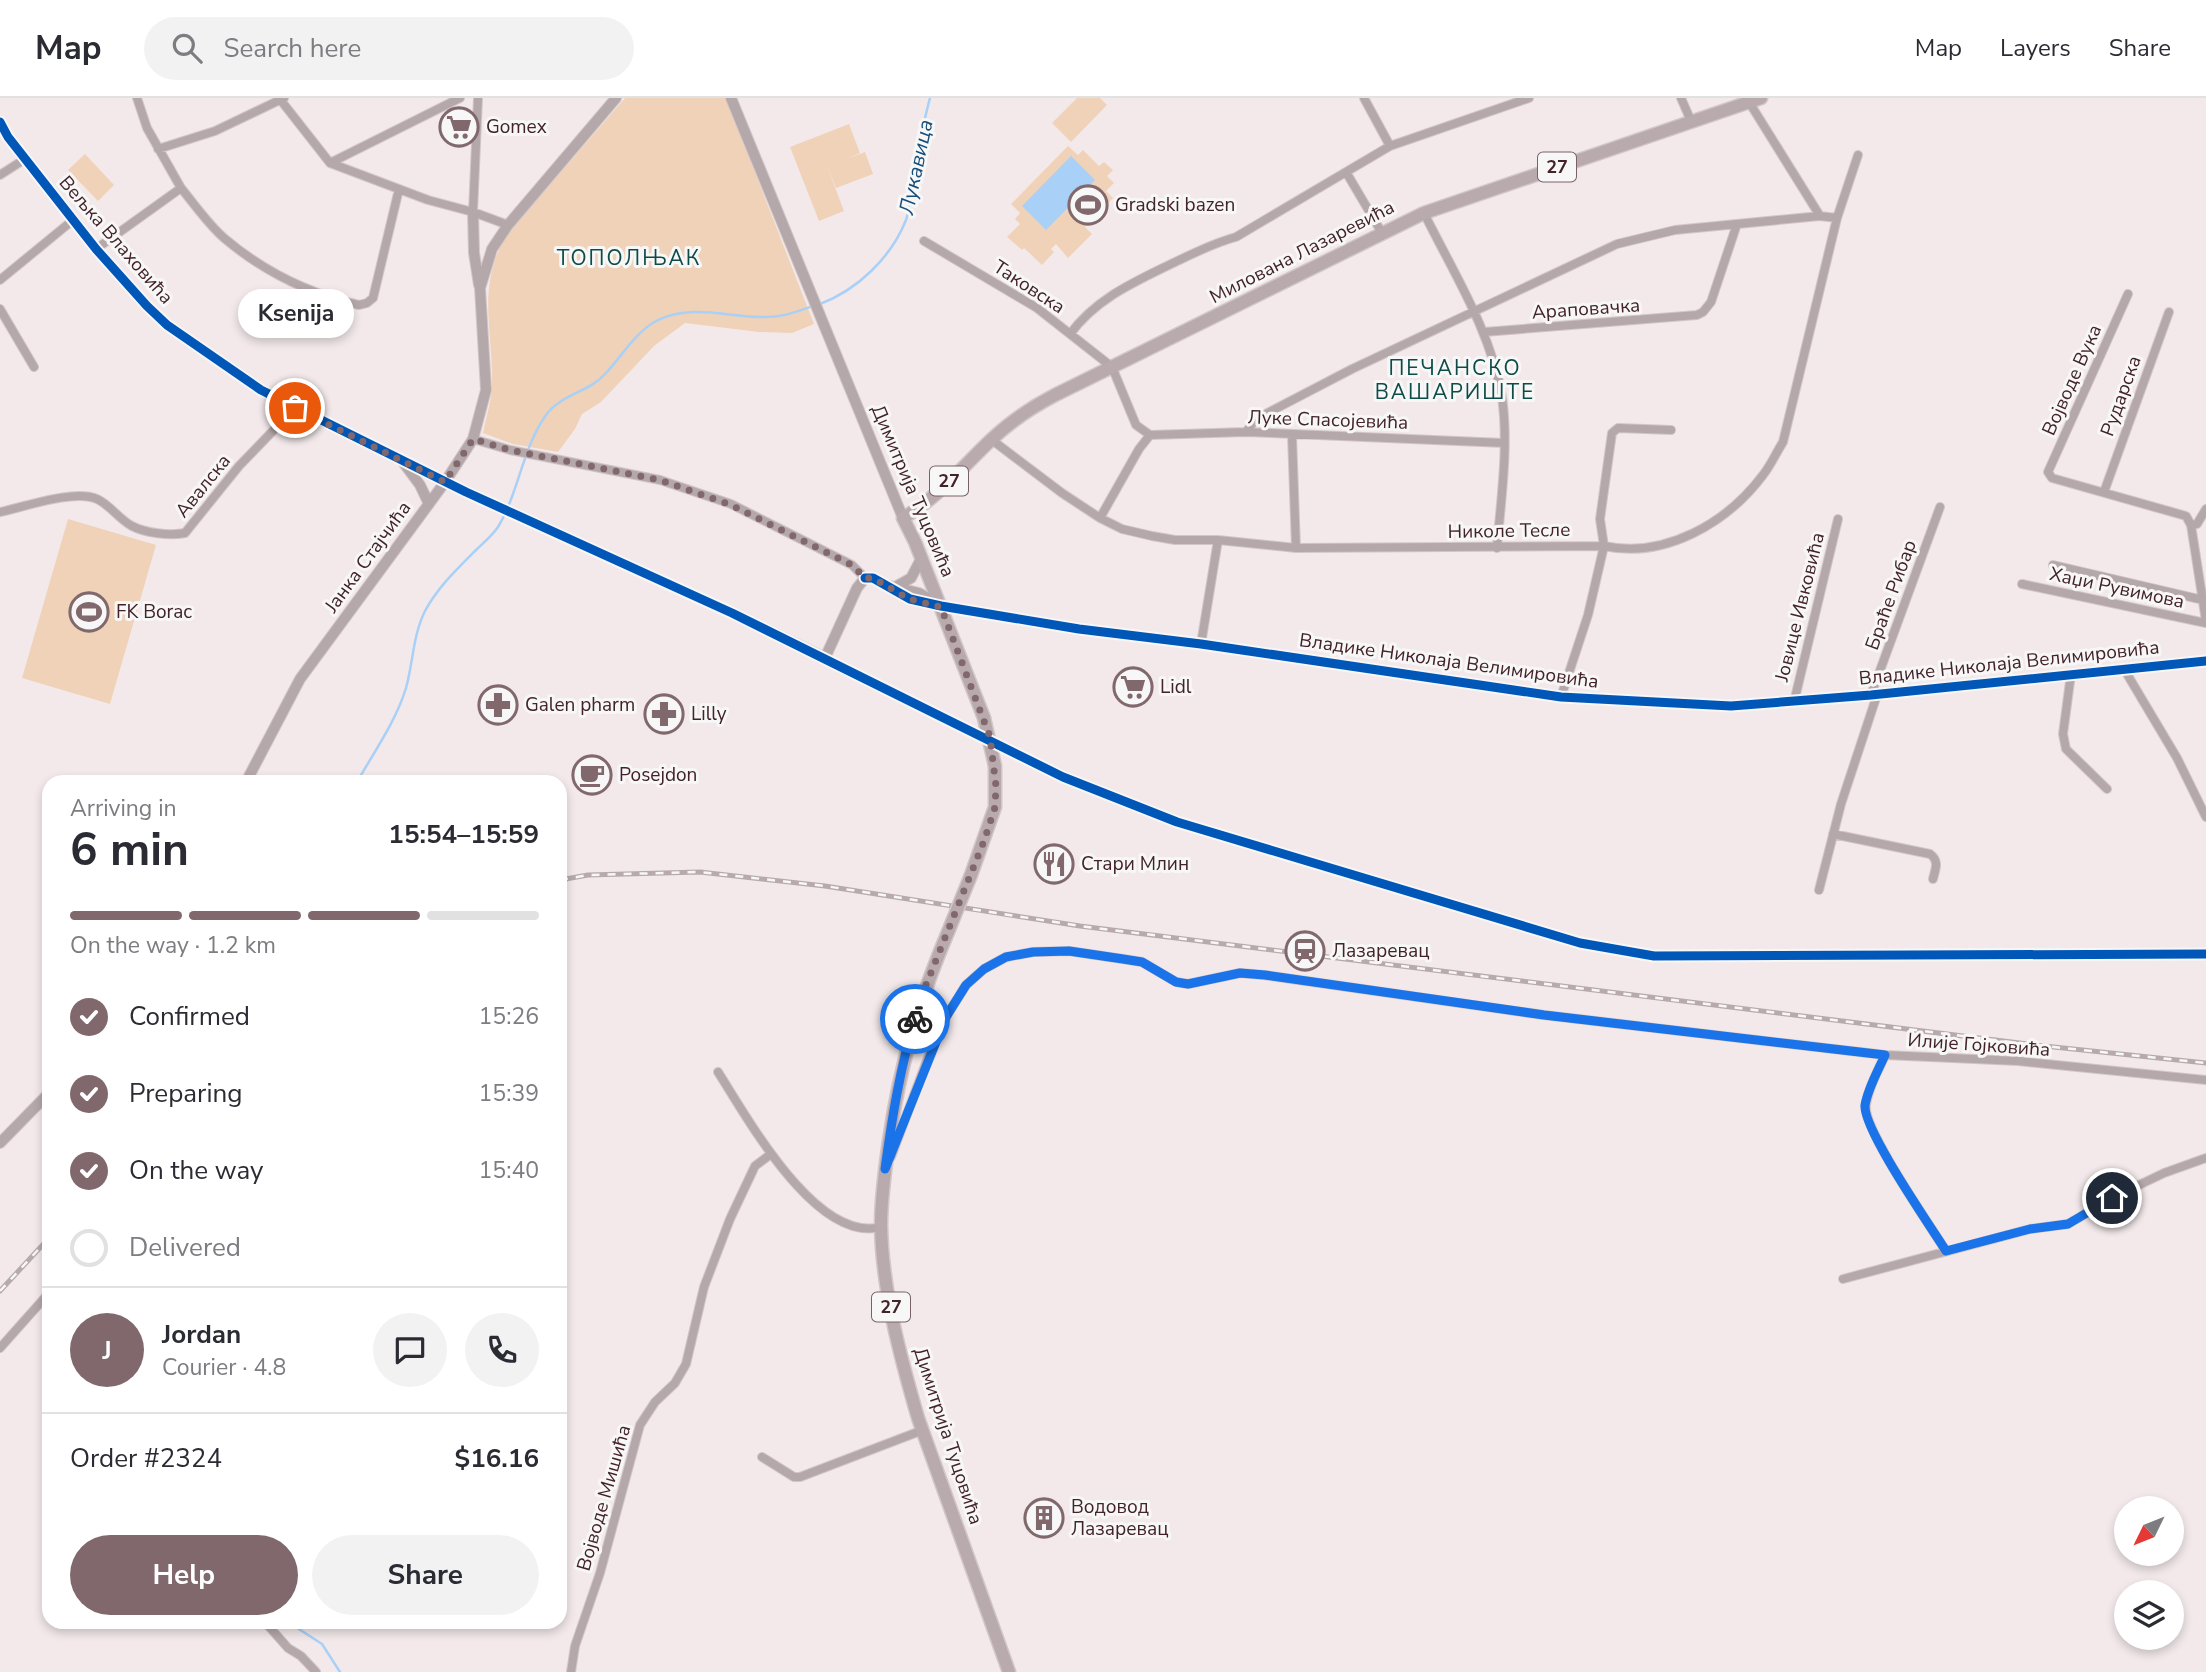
<!DOCTYPE html>
<html lang="en">
<head>
<meta charset="utf-8">
<style>
  :root { --surface:#fff; --page:#f2f2f3; --text:#2b2b33; --muted:#7c7c81; --line:#e1e1e2; --accent:#81686d }
  body { margin:0; font-family:"Nunito Sans",sans-serif; background:var(--page); color:var(--text); height:100vh; display:flex; flex-direction:column; font-size:26px; white-space:nowrap }
  * { box-sizing:border-box; margin:0 }
  p { font-size:23px; color:var(--muted) }
  .icon { flex:none; width:38px; height:38px; fill:none; stroke:currentColor; stroke-width:2; stroke-linecap:round; stroke-linejoin:round }
  .map { position:relative; flex:1; overflow:hidden }
  .side { position:absolute; left:42px; top:677px; width:525px; height:854px; display:flex; flex-direction:column; background:var(--surface); border-radius:21px; box-shadow:0 4px 10px #0003 }
  .side>* { flex:none }
  .needle { width:46px; rotate:227deg }
  .buttons { position:absolute; left:2114px; top:1398px; display:grid; gap:14px }
  .buttons a { display:grid; place-items:center; width:70px; height:70px; border-radius:50%; background:var(--surface); box-shadow:0 4px 10px #0003; font-size:35px }
  .pin { position:absolute; display:grid; place-items:center; width:60px; height:60px; color:#fff; margin:-30px; border:4px solid #fff; border-radius:50%; box-shadow:0 2px 7px #0007 }
  .courier { position:absolute; display:grid; place-items:center; width:70px; height:70px; margin:-35px; border:5px solid #1a73e8; border-radius:50%; background:#fff; color:#222; box-shadow:0 2px 9px #0007 }
  .bubble { position:absolute; height:49px; border-radius:24px; background:var(--surface); box-shadow:0 4px 10px #0003; font-size:23px; font-weight:700; line-height:49px; text-align:center }
  .headline em { font-style:normal; font-weight:700 }
  .headline div { display:flex; flex-direction:column-reverse }
  .headline { display:flex; align-items:center; justify-content:space-between; height:119px; padding:0 28px }
  h1 { font-size:46px; font-weight:700; line-height:52px }
  .bar { display:grid; grid-template-columns:repeat(4,1fr); gap:10px 7px; align-content:center; height:84px; padding:0 28px }
  .bar i { height:9px; border-radius:5px; background:var(--line) }
  .bar .on { background:var(--accent) }
  .bar p { grid-column:span 4 }
  .line { display:flex; align-items:center; gap:18px; padding:0 28px; border-top:2px solid var(--line) }
  .line div { flex:1 }
  .round { display:grid; place-items:center; flex:none; width:74px; height:74px; border-radius:37px; background:var(--page) }
  ol { padding:0 28px; list-style:none }
  li { display:flex; align-items:center; gap:21px; height:77px }
  li p { margin-inline-start:auto }
  li .icon { padding:7px; border-radius:50%; background:var(--accent); color:#fff; stroke-width:4 }
  li:last-child { color:var(--muted) }
  li i { width:38px; height:38px; border:4px solid var(--line); border-radius:50% }
  .cta { display:flex; gap:14px; margin-top:auto; padding:14px 28px }
  .cta a { flex:1; height:80px; border-radius:42px; background:var(--accent); color:#fff; font-size:28px; font-weight:700; line-height:80px; text-align:center }
  .cta a+a { background:var(--page); color:var(--text) }
  header { display:flex; align-items:center; gap:42px; box-sizing:border-box; height:98px; padding:0 35px; background:var(--surface); border-bottom:2px solid var(--line) }
  header strong { font-size:33px }
  nav { display:flex; gap:38px; margin-inline-start:auto; font-size:24px }
  .search { width:490px; height:63px; background:var(--page); display:flex; align-items:center; gap:18px; box-sizing:border-box; padding:0 24px; border-radius:38px; color:var(--muted); font-size:26px }
  .map>svg:first-child { display:block }
  .green { fill:#f0d2b9 }
  .water { fill:#a9d0f6 }
  .lines { fill:none; stroke-linecap:round; stroke-linejoin:round }
  .stream { stroke:#a9d0f6; stroke-width:2.5 }
  .minor-casing { stroke:#d2c6c8; stroke-width:10 }
  .tertiary-casing { stroke:#d2c6c8; stroke-width:12 }
  .primary-casing { stroke:#d2c6c8; stroke-width:15 }
  .minor { stroke:#b5a8aa; stroke-width:8 }
  .tertiary { stroke:#b5a8aa; stroke-width:10 }
  .primary { stroke:#b8aaad; stroke-width:12 }
  .rail-casing { stroke:#b7aaad; stroke-width:5 }
  .rail { stroke:#f7f7f7; stroke-width:2.5; stroke-dasharray:8; stroke-linecap:butt }
  .primary-bridge-casing { stroke:#d2c6c8; stroke-width:15; stroke-linecap:butt }
  .primary-bridge { stroke:#b8aaad; stroke-width:12 }
  .cycleway-casing { stroke:#f7f7f7; stroke-width:13 }
  .cycleway { stroke:#0057b8; stroke-width:9 }
  .done { stroke:#81686d; stroke-width:7; stroke-dasharray:0 12.6 }
  .route { stroke:#1a73e8; stroke-width:9 }
  .labels { text-anchor:middle; dominant-baseline:central; stroke-width:6; stroke-linejoin:round; paint-order:stroke }
  .shield { fill:#f7f7f7; stroke:#796267; stroke-width:2 }
  .shield-label { font-size:18px; font-weight:bold; fill:#432229 }
  .poi-label { font-size:19px; fill:#432229; stroke:#f7f7f7; text-anchor:start }
  .street-label { font-size:19px; fill:#432229; stroke:#f7f7f7 }
  .water-label { font-size:21px; font-style:italic; fill:#164d79; stroke:#f7f7f7 }
  .neighbourhood-label { font-size:21px; letter-spacing:2px; fill:#0d4b46; stroke:#f7f7f7 }
</style>
</head>
<body>
<header>
<strong>Map</strong>
<div class="search"><svg class="icon" aria-label="search" viewBox="0 0 24 24"><circle cx="10" cy="10" r="6"/><path d="M15 15l6 6"/></svg>Search here</div>
<nav><a>Map</a><a>Layers</a><a>Share</a></nav>
</header>
<div class="map">
<svg width="2206" height="1574" viewBox="0 0 2206 1574">
  <rect width="100%" height="100%" fill="#f3e9ea"/>
  <!-- green -->
  <path class="green" d="M625 0H726L814 226 792 235 759 234 685 225 654 248 601 304 582 316 575 331 558 354 513 346 483 335C486 319 492 302 492 286 493 229 477 195 504 140Z
    M1077 0H1100L1107 7 1071 44 1052 25Z
    M849 26 860 55 849 60 865 54 873 76 836 90 827 68 844 113 819 123 790 49Z
    M1068 48 1078 57 1083 52 1099 68 1104 64 1113 72 1107 78 1114 85 1106 93 1113 100 1085 129 1092 136 1068 160 1056 146 1051 151 1054 154 1042 167 1024 150 1022 152 1007 139 1020 126 1015 121 1020 115 1011 106Z
    M85 56 114 87 98 103 68 72Z
    M68 421 156 447 110 606 22 580Z"/>
  <!-- water -->
  <path class="water" d="M1071 58 1095 82 1046 132 1022 108Z"/>
  <g class="lines">
    <!-- stream -->
    <path class="stream" d="M820 206C857 192 891 160 906 122 911 109 911 93 913 79 918 52 923 26 930 0
      M357 684C374 654 396 623 406 590 413 565 413 537 425 513 438 489 457 471 476 452 483 445 492 438 498 429 519 394 522 351 546 317 561 296 590 294 606 275 622 258 636 233 658 222 693 206 726 219 762 219 781 220 796 214 813 208
      M288 1524 322 1546 340 1574"/>
    <!-- minor casing -->
    <g class="minor-casing">
      <path id="minor" d="M279 0 330 65 428 102 473 114 508 127
        M1364 0 1390 48
        M1681 0 1691 23
        M1749 4 1820 118
        M158 51 215 33 284 0
        M330 65 460 0
        M1346 74 1382 135
        M0 77 25 61
        M181 90C195 107 208 126 224 140 263 173 309 196 359 207L367 205 373 200 399 91
        M473 114 478 0
        M1424 115C1453 174 1491 233 1502 299 1509 348 1501 400 1497 450
        M924 143 1037 210 1112 269 1136 327 1150 337 1139 351 1100 420
        M96 151 181 90 147 30 137 0
        M0 182 73 122
        M2128 196 2048 374 2052 380 2186 418 2191 427 2206 523
        M0 211 34 269
        M1484 234 1697 217 1703 214 1711 204 1737 126
        M1070 236C1096 201 1132 185 1171 166 1192 156 1213 145 1236 139L1390 48 1529 0
        M1246 334 1256 321 1352 271 1617 146 1675 132 1820 118 1837 120
        M1150 337 1246 334 1504 345
        M1292 337 1296 450
        M473 341 510 352 660 382 731 406 852 467 865 480
        M992 342 1062 395 1100 420 1122 431 1152 438 1175 442H1218L1296 450 1604 448C1665 461 1727 425 1763 377 1771 367 1776 355 1783 344L1837 120 1858 57
        M2104 394 2169 214
        M0 414C24 409 74 391 97 401 110 407 119 421 132 428 145 435 170 438 185 435L239 368 295 310
        M2191 427 2197 426 2206 411
        M2053 467 2203 502
        M2022 486 2206 525
        M1201 546 1218 442
        M825 560C940 619 1055 680 1177 724L1580 845 1654 858 2206 856
        M2124 571 2177 660 2206 719
        M2071 576 2063 636 2066 651 2107 691
        M1871 597 1940 409
        M1561 599 1588 517 1604 448 1600 421 1612 335 1618 330 1671 332
        M1794 604 1838 421
        M1833 736 1930 756C1940 763 1935 772 1933 781
        M1819 792 1841 706 1877 597
        M1885 957C1878 973 1868 990 1866 1007 1862 1030 1931 1129 1946 1153
        M718 974C747 1019 816 1146 881 1129
        M891 1059 933 946 946 919 966 887 984 871 1006 859 1033 854 1069 853 1123 861 1142 864 1176 884 1188 886 1240 875 1264 877 1544 917 1885 957 2018 963 2206 982
        M1843 1181 2030 1131 2068 1126 2112 1100 2164 1075 2206 1060
        M0 1250 49 1195
        M762 1359 794 1379H800L923 1332
        M265 1524 288 1550 301 1558 316 1574
        M571 1574 575 1548 600 1475 640 1327 655 1304 675 1285 686 1266 704 1189 730 1121 755 1068 771 1056"/>
    </g>
    <!-- tertiary casing -->
    <g class="tertiary-casing">
      <path id="tertiary" d="M731 0 903 420
        M0 24 8 39 96 151 147 208 167 227 261 292 445 384 732 515 825 560 857 490 865 480H873L910 501 941 508 1079 531 1201 546 1561 599 1731 608 1871 597 2206 563
        M473 114 474 155 479 187
        M403 364 420 387 429 406
        M890 488 919 495 938 506
        M897 488 911 480 921 461
        M246 684 300 581 445 384 473 341 486 292 480 190 492 151 508 127 616 0
        M0 1045 49 995"/>
    </g>
    <!-- primary casing -->
    <g class="primary-casing">
      <path id="primary" d="M984 620 915 444 903 420C938 400 963 368 992 341 1011 323 1032 309 1055 297L1424 115 1761 0
        M971 777 995 709V668
        M948 834C918 905 900 967 889 1043 885 1071 881 1099 881 1127 882 1191 900 1258 918 1320L1009 1574"/>
    </g>
    <!-- minor -->
    <use href="#minor" class="minor"/>
    <!-- tertiary -->
    <use href="#tertiary" class="tertiary"/>
    <!-- primary -->
    <use href="#primary" class="primary"/>
    <!-- rail casing -->
    <g class="rail-casing">
      <path id="rail" d="M560 782 588 777 700 774 825 788 1080 828 2035 947 2206 965
        M0 1193 49 1140"/>
    </g>
    <!-- rail -->
    <use href="#rail" class="rail"/>
    <!-- primary-bridge casing -->
    <g class="primary-bridge-casing">
      <path id="primary-bridge" d="M984 620 995 668
        M948 834 971 777"/>
    </g>
    <!-- primary-bridge -->
    <use href="#primary-bridge" class="primary-bridge"/>
    <!-- cycleway casing -->
    <g class="cycleway-casing">
      <path id="cycleway" d="M0 24 8 39 96 151 147 208 167 227 261 292 466 394 732 515 1063 679 1177 724 1580 845 1654 858 2206 856
        M865 480H873L910 501 941 508 1079 531 1201 546 1561 599 1731 608 1871 597 2206 563"/>
    </g>
    <!-- cycleway -->
    <use href="#cycleway" class="cycleway"/>
  </g>
  <g class="lines">
    <!-- done -->
    <path class="done" d="M295 310 445 384 473 341 510 352 660 382 731 407 852 467 865 480H873L909 501 941 509 990 639 996 688 995 709 984 743 926 887 915 921"/>
    <!-- route -->
    <path class="route" d="M915 921C900 970 892 1020 885 1071L946 919 966 887 984 871 1006 859 1033 854 1069 853 1123 861 1142 864 1176 884 1188 886 1240 875 1265 877 1544 917 1885 957C1878 973 1868 990 1865 1007 1862 1030 1931 1129 1946 1153L2030 1131 2068 1126 2112 1100"/>
  </g>
  <!-- icons -->
  <defs>
    <g id="supermarket-ring" transform="scale(2.0125)"><circle r="9.5" fill="#f7f7f7" stroke="#81686d" stroke-width="1.5"/><path d="M-6-5.5h2.5l.6 2H6L4.5 2H-2.5L-4.4-4H-6ZM-1.5 3.2a1.3 1.3 0 1 0 .1 0ZM3 3.2a1.3 1.3 0 1 0 .1 0Z" fill="#81686d"/></g>
    <g id="stadium-ring" transform="scale(2.0125)"><circle r="9.5" fill="#f7f7f7" stroke="#81686d" stroke-width="1.5"/><path d="M0-5a6.5 5 0 1 0 0 10a6.5 5 0 1 0 0-10ZM-3.5-1.8h7v3.6h-7Z" fill="#81686d"/></g>
    <g id="pharmacy-ring" transform="scale(2.0125)"><circle r="9.5" fill="#f7f7f7" stroke="#81686d" stroke-width="1.5"/><path d="M-2-6h4v4h4v4h-4v4h-4v-4h-4v-4h4Z" fill="#81686d"/></g>
    <g id="cafe-ring" transform="scale(2.0125)"><circle r="9.5" fill="#f7f7f7" stroke="#81686d" stroke-width="1.5"/><path d="M-5.5-4.5H6V0H3Q3 3.5 0 3.5H-2.5Q-5.5 3.5-5.5 0ZM3-3.2v2h1.7v-2ZM-6 4.5H4V6H-6Z" fill="#81686d"/></g>
    <g id="restaurant-ring" transform="scale(2.0125)"><circle r="9.5" fill="#f7f7f7" stroke="#81686d" stroke-width="1.5"/><path d="M-5-6h1v4h1v-4h1v4h1v-4h1v5L-1.5 .5V6h-2V.5L-5-1ZM5-6V6H3V1.5H1.5Q1.5-4 5-6Z" fill="#81686d"/></g>
    <g id="station-ring" transform="scale(2.0125)"><circle r="9.5" fill="#f7f7f7" stroke="#81686d" stroke-width="1.5"/><path d="M-3-6H3Q5-6 5-4V2Q5 4 3 4L4.5 6H3L1.5 4h-3L-3 6H-4.5L-3 4Q-5 4-5 2V-4Q-5-6-3-6ZM-3.5-4v3h7v-3ZM-3.5 1v1.5H-2V1ZM2 1v1.5H3.5V1Z" fill="#81686d"/></g>
    <g id="building-ring" transform="scale(2.0125)"><circle r="9.5" fill="#f7f7f7" stroke="#81686d" stroke-width="1.5"/><path d="M-4-6H4V6H1V3H-1V6H-4ZM-2.5-4.3h1.7v1.8h-1.7ZM.8-4.3h1.7v1.8H.8ZM-2.5-1h1.7V.8h-1.7ZM.8-1h1.7V.8H.8Z" fill="#81686d"/></g>
  </defs>
  <g fill-rule="evenodd">
    <use href="#supermarket-ring" x="459" y="29"/>
    <use href="#stadium-ring" x="1088" y="107"/>
    <use href="#stadium-ring" x="89" y="514"/>
    <use href="#supermarket-ring" x="1133" y="589"/>
    <use href="#pharmacy-ring" x="498" y="607"/>
    <use href="#pharmacy-ring" x="664" y="616"/>
    <use href="#cafe-ring" x="592" y="677"/>
    <use href="#restaurant-ring" x="1054" y="766"/>
    <use href="#station-ring" x="1305" y="853"/>
    <use href="#building-ring" x="1044" y="1420"/>
  </g>
  <g class="labels">
    <!-- shield labels -->
    <g class="shield">
      <rect x="1538" y="54.5" width="38" height="29" rx="5"/>
      <rect x="930" y="368.5" width="38" height="29" rx="5"/>
      <rect x="872" y="1194.5" width="38" height="29" rx="5"/>
    </g>
    <g class="shield-label">
      <text x="1557" y="69">27</text>
      <text x="949" y="383">27</text>
      <text x="891" y="1209">27</text>
    </g>
    <!-- poi labels -->
    <g class="poi-label">
      <text x="486" y="29">Gomex</text>
      <text x="1115" y="107">Gradski bazen</text>
      <text x="116" y="514">FK Borac</text>
      <text x="1160" y="589">Lidl</text>
      <text x="525" y="607">Galen pharm</text>
      <text x="691" y="616">Lilly</text>
      <text x="619" y="677">Posejdon</text>
      <text x="1081" y="766">Стари Млин</text>
      <text x="1332" y="853">Лазаревац</text>
      <text x="1071" y="1409">Водовод<tspan x="1071" dy="22">Лазаревац</tspan></text>
    </g>
    <!-- street labels -->
    <g class="street-label">
      <text transform="translate(116 142) rotate(49)">Вељка Влаховића</text>
      <text transform="translate(1302 154) rotate(-27)">Милована Лазаревића</text>
      <text transform="translate(1029 189) rotate(33)">Таковска</text>
      <text transform="translate(1586 211) rotate(-4)">Араповачка</text>
      <text transform="translate(2072 282) rotate(-66)">Војводе Вука</text>
      <text transform="translate(2121 298) rotate(-70)">Рударска</text>
      <text transform="translate(1328 322) rotate(2)">Луке Спасојевића</text>
      <text transform="translate(203 388) rotate(-51)">Авалска</text>
      <text transform="translate(913 393) rotate(67)">Димитрија Туцовића</text>
      <text transform="translate(1509 433) rotate(-1)">Николе Тесле</text>
      <text transform="translate(368 459) rotate(-54)">Јанка Стајчића</text>
      <text transform="translate(2117 490) rotate(12)">Хаџи Рувимова</text>
      <text transform="translate(1891 497) rotate(-70)">Браће Рибар</text>
      <text transform="translate(1800 509) rotate(-76)">Јовице Ивковића</text>
      <text transform="translate(1449 563) rotate(8)">Владике Николаја Велимировића</text>
      <text transform="translate(2009 565) rotate(-6)">Владике Николаја Велимировића</text>
      <text transform="translate(1979 947) rotate(4)">Илије Гојковића</text>
      <text transform="translate(948 1338) rotate(72)">Димитрија Туцовића</text>
      <text transform="translate(604 1400) rotate(-74)">Војводе Мишића</text>
    </g>
    <!-- water labels -->
    <g class="water-label">
      <text transform="translate(916 69) rotate(-78)">Лукавица</text>
    </g>
    <!-- neighbourhood labels -->
    <g class="neighbourhood-label">
      <text x="629" y="160">ТОПОЛЊАК</text>
      <text x="1455" y="270">ПЕЧАНСКО<tspan x="1455" dy="24">ВАШАРИШТЕ</tspan></text>
    </g>
  </g>
</svg>
<div class="buttons">
<a><svg class="needle" viewBox="-14 -14 28 28"><path d="M0-13l5 13h-10z" fill="#e53935"/><path d="M0 13l5-13h-10z" fill="#7c7c81"/></svg></a>
<a><svg class="icon" aria-label="layers" viewBox="0 0 24 24"><path d="M12 4l9 5-9 5-9-5zM3 14l9 5 9-5"/></svg></a>
</div>
<div class="pin" style="left:295px;top:310px;background:#ea580c"><svg class="icon" aria-label="bag" viewBox="0 0 24 24"><path d="M5 8h14l-1 12H6zM9 8a3 3 0 0 1 6 0"/></svg></div>
<div class="pin" style="left:2112px;top:1100px;background:#1f2937"><svg class="icon" aria-label="home" viewBox="0 0 24 24"><path d="M3 11l9-7 9 7M6 9v11h12V9"/></svg></div>
<div class="courier" style="left:915px;top:921px"><svg class="icon" aria-label="bike" viewBox="0 0 24 24"><circle cx="6" cy="16" r="4"/><circle cx="18" cy="16" r="4"/><path d="M6 16l4-8h5l3 8M10 8l3 8H6M13 5h3"/></svg></div>
<div class="bubble" style="left:238px;top:191px;width:116px">Ksenija</div>
<section class="side">
<div class="headline"><div><h1>6 min</h1><p>Arriving in</p></div><em>15:54–15:59</em></div>
<div class="bar"><i class="on"></i><i class="on"></i><i class="on"></i><i></i><p>On the way · 1.2 km</p></div>
<ol>
<li><svg class="icon" aria-label="check" viewBox="0 0 24 24"><path d="M5 12l5 5 9-10"/></svg>Confirmed<p>15:26</p></li>
<li><svg class="icon" aria-label="check" viewBox="0 0 24 24"><path d="M5 12l5 5 9-10"/></svg>Preparing<p>15:39</p></li>
<li><svg class="icon" aria-label="check" viewBox="0 0 24 24"><path d="M5 12l5 5 9-10"/></svg>On the way<p>15:40</p></li>
<li><i></i>Delivered</li>
</ol>
<div class="line" style="height:126px"><b class="round" style="background:var(--accent);color:#fff">J</b><div><b>Jordan</b><p>Courier · 4.8</p></div><a class="round"><svg class="icon" aria-label="chat" viewBox="0 0 24 24"><path d="M4 5h16v11H9l-5 4z"/></svg></a><a class="round"><svg class="icon" aria-label="phone" viewBox="0 0 24 24"><path d="M5 4h4l2 5-3 2q2 4 5 5l2-3 5 2v4C11 20 4 13 5 4z"/></svg></a></div>
<div class="line" style="height:91px"><div>Order #2324</div><b>$16.16</b></div>
<div class="cta"><a>Help</a><a>Share</a></div>
</section>
</div>
</body>
</html>
